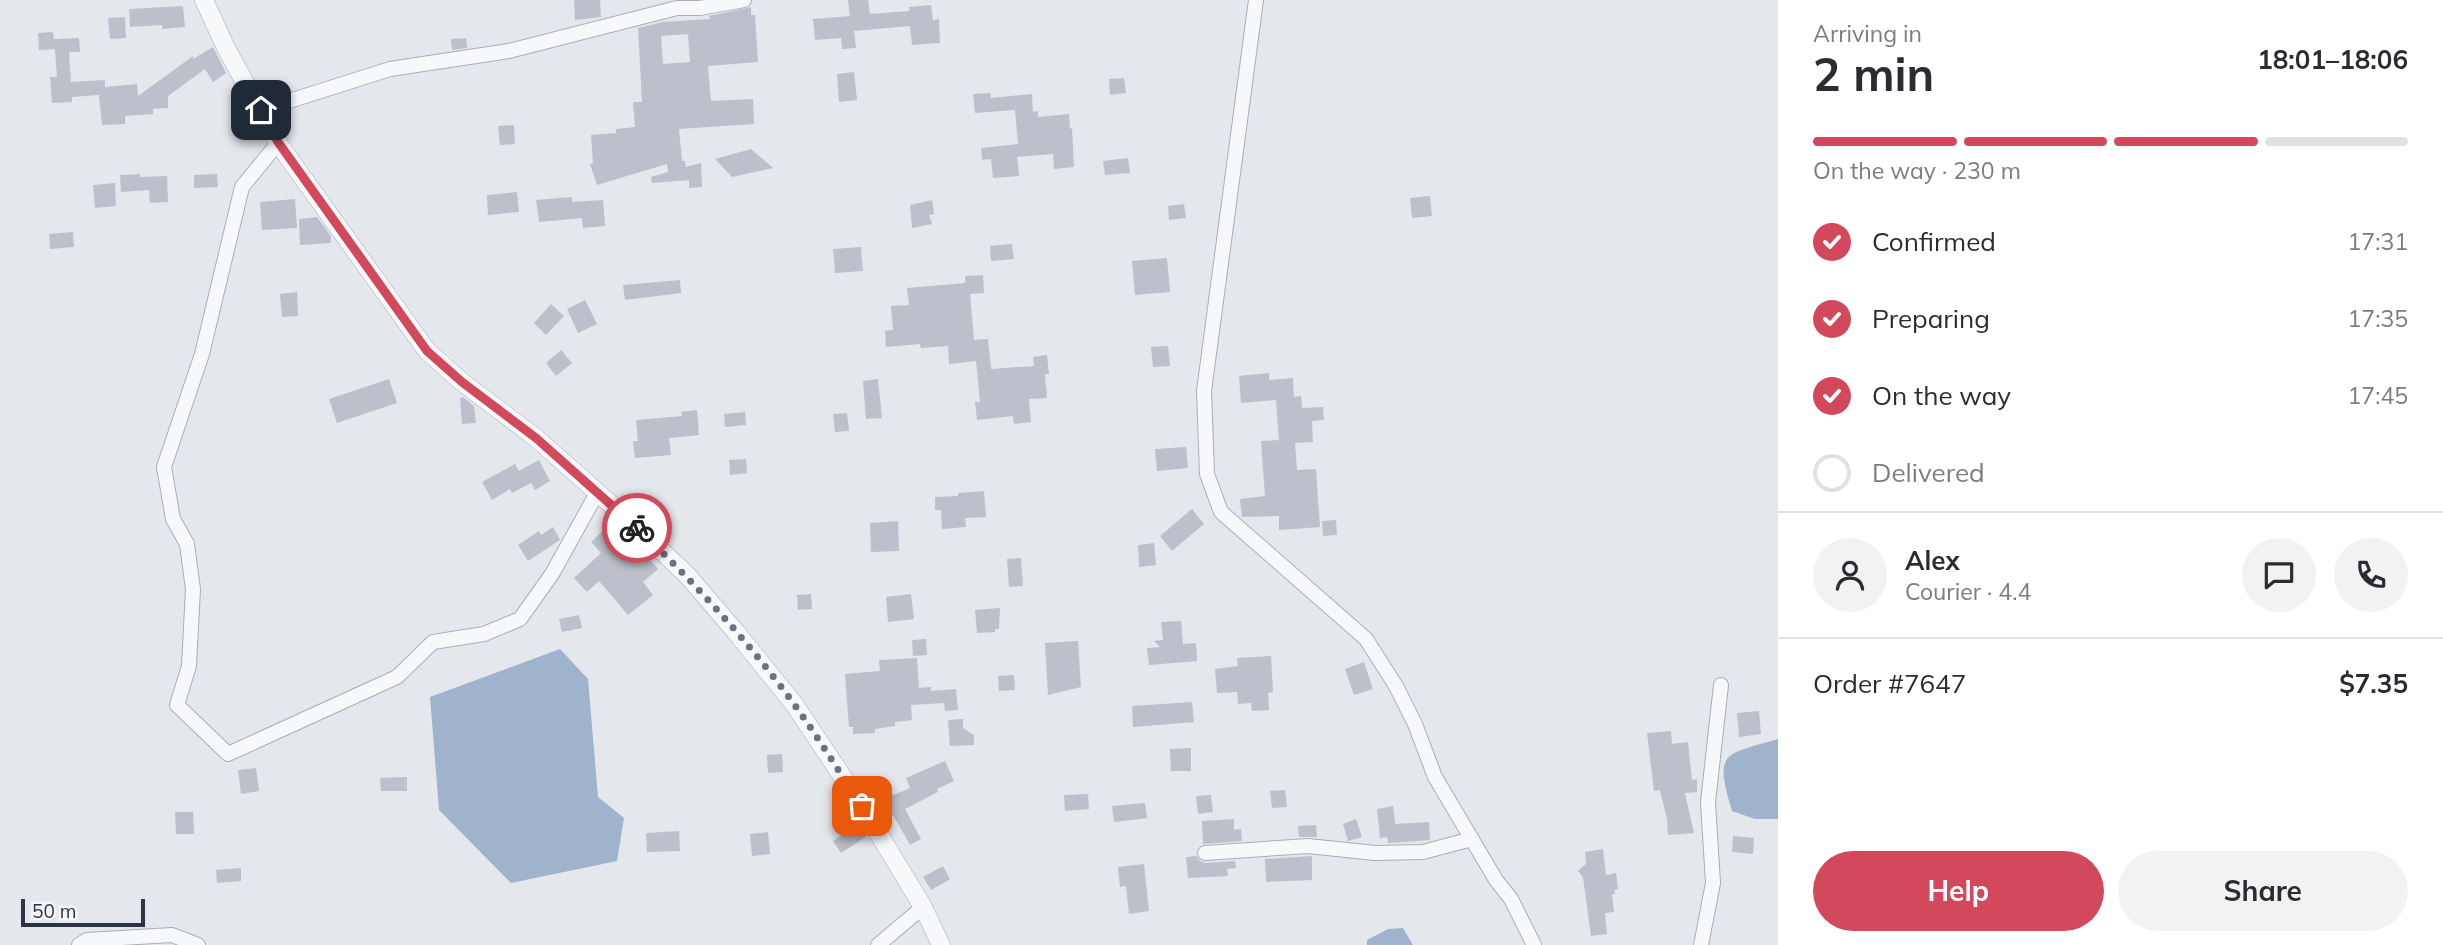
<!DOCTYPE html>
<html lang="en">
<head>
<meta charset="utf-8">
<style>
  :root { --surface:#fff; --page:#f2f2f3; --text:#2b2b33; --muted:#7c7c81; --line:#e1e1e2; --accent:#d1495b }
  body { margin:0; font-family:Mulish,sans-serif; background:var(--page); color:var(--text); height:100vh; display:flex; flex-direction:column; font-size:26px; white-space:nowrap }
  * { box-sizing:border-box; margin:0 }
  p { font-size:23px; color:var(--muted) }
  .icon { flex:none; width:38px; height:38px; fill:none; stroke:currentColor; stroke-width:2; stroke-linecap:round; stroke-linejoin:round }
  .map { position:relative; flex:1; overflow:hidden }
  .details { display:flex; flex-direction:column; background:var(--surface); width:665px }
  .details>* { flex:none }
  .scale { position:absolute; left:21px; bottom:18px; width:124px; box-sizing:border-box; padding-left:7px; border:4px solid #2b3445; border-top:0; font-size:19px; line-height:24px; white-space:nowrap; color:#2b3445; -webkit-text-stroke:5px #f4f6f9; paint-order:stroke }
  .pin { position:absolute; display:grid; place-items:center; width:60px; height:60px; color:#fff; margin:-30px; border-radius:14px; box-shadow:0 4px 10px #0006 }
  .courier { position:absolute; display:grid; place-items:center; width:70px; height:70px; margin:-35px; border:5px solid #d1495b; border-radius:50%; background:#fff; color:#222; box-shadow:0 2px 9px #0007 }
  .head em { font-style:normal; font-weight:700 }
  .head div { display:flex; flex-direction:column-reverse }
  .head { display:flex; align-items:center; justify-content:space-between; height:119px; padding:0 35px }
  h1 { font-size:46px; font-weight:700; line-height:52px }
  .bar { display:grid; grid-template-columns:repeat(4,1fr); gap:10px 7px; align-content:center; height:84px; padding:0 35px }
  .bar i { height:9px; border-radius:5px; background:var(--line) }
  .bar .current { background:var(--accent) }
  .bar p { grid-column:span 4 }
  .line { display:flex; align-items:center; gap:18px; padding:0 35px; border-top:2px solid var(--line) }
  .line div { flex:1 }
  .round { display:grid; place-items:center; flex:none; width:74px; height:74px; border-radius:37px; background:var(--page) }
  ol { padding:0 35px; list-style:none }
  li { display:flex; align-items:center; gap:21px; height:77px }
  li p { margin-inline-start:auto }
  li .icon { padding:7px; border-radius:50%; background:var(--accent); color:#fff; stroke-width:4 }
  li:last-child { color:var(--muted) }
  li i { width:38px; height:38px; border:4px solid var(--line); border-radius:50% }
  .primary-button { display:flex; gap:14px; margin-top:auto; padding:14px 35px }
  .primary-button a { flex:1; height:80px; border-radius:42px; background:var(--accent); color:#fff; font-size:28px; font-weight:700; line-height:80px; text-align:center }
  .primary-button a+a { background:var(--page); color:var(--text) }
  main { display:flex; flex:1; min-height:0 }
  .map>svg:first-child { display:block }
  .water { fill:#9fb4cc }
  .building { fill:#bbc0ca; fill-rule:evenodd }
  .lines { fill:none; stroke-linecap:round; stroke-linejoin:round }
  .minor-casing { stroke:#a9aeb7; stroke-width:16 }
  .tertiary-casing { stroke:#a9aeb7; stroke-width:19 }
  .minor { stroke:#f7f8fa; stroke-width:14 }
  .tertiary { stroke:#f7f8fa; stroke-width:18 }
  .done { stroke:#6c737f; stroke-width:7; stroke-dasharray:0 12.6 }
  .route { stroke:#d1495b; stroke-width:9 }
</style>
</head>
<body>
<main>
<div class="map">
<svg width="1778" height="945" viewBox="0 0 1778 945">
  <rect width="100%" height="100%" fill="#e4e7ec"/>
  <!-- water -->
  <path class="water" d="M560 649 588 679 598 797 624 818 617 861 511 883 439 810 430 697Z
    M1778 739V819H1755L1732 811C1714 751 1723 755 1778 739Z
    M1403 928 1413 945H1367V940L1388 929Z"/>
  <!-- building -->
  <path class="building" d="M574 0H600L601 17 575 20Z
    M848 0H868L870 14 909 11V7L931 5 933 20 939 19 940 43 912 45 910 26 854 31 856 48 842 49 841 38 815 40 813 19 850 16Z
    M183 6 185 27 162 29V25L130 27 129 9Z
    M751 7V15H755L758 62 708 66 711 101 753 99 754 124 679 129 682 161H685L686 167 701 163 702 187 689 188V180L652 183 651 177 668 172 667 164 597 185 590 164 593 163 591 135 616 133V129L635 127 633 102H642L638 28 663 22 710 19 709 16ZM688 34 690 62 663 64 661 36Z
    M125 17 126 38 110 39 108 18Z
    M53 32 55 49 39 50 38 33Z
    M79 38 80 52H69L71 82 105 80V87L137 84 138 96 193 56V59L213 47 226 73 213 82 205 69 168 96V108L153 109V114L125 116V124L102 125 99 95 72 97V102L52 103 50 77H57L54 39Z
    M466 38 467 48 452 50 451 39Z
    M854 72 857 100 839 102 837 74Z
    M1124 78 1126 93 1110 95 1109 79Z
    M990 93 991 98 1032 94 1033 112 1038 111V117L1069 114 1070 129 1072 128 1074 167 1054 169 1053 154 1017 157 1019 176 993 178 991 159 982 160 981 148 1018 144 1015 110 975 113 973 94Z
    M514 125 515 144 500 145 498 126Z
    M751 149 773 168 732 177 715 159Z
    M1128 158 1130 173 1105 175 1103 161Z
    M140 174V177L167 176 168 202 150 203 149 190 121 192 120 175Z
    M217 174 218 187 194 188V175Z
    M115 183 116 206 95 208 93 185Z
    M517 192 519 212 488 215 487 195Z
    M1430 196 1432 216 1412 218 1410 198Z
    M572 197V202L603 200 605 226 583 228 582 218 539 222 536 200Z
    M295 199 297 228 262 230 260 202Z
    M932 200 934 214 929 215 932 224 912 228 910 205Z
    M1184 204 1186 218 1169 220 1168 206Z
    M317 217 331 236V243L300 245 299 219Z
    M73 232 74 247 50 249 49 234Z
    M1012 244 1014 259 991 261 990 246Z
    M861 247 863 271 835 273 833 249Z
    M1167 258 1170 292 1135 295 1132 261Z
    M983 275 984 293 970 294 974 340 988 339 991 369 1034 366 1033 357 1047 355 1049 374H1045L1047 398 1029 399 1031 422 1014 424 1013 416 977 420 975 402H980L976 361 949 364 948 346 921 348 920 344 886 347 885 331 893 330 891 306 909 305 907 288 965 283V276Z
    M680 280 681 293 625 300 623 285Z
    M297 292 298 316 282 317 280 294Z
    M585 300 597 324 578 333 567 309Z
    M551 304 564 316 546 335 534 323Z
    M1168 346 1170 366 1153 367 1151 347Z
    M561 350 572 363 556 376 546 363Z
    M1269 373V380L1293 378 1294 397 1301 396 1302 408 1323 407 1324 420 1312 421 1313 442 1295 443 1297 470 1316 469 1320 527 1279 530V516L1242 517 1240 499 1265 496 1261 441 1279 440 1276 400 1241 403 1239 376Z
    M389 379 397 403 337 423 329 399Z
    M878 379 882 418 866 419 863 381Z
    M463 397 474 406 476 423 462 424 460 398Z
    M697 410 699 435 669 438 671 455 635 458 633 441H638L636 420 682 416 681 412Z
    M745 412 746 425 725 427 724 414Z
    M847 413 849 431 835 432 833 414Z
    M1186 447 1188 468 1157 471 1155 449Z
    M746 459 747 473 730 475 729 460Z
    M539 460 550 481 535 490 531 483 512 493 510 489 492 500 482 482 515 464 519 471Z
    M984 491 986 517 965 518 966 527 942 529 941 510H935V497L958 496V493Z
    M1192 509 1204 524 1172 551 1160 536Z
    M1336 520 1337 535 1323 536 1322 521Z
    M898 521 899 551 871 552 870 523Z
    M608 526 642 563 648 558 658 569 643 582 653 595 628 615 599 581 587 592 574 578 601 553 591 542Z
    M553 527 560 540 528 561 518 545 539 531 541 535Z
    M1154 543 1156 565 1139 567 1138 545Z
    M1021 558 1023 586 1009 587 1007 559Z
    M811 594 812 609 798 610 797 595Z
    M911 594 914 619 888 622 886 597Z
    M1000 608 999 629H995V632L977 633 975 610Z
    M579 615 582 628 562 632 559 619Z
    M1181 621 1183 644 1196 643 1197 661 1149 665 1147 648 1160 647 1154 641 1163 640 1161 622Z
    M926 639 927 655 913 656 912 640Z
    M1078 641 1081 687 1048 695 1045 643Z
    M1271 656 1273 692 1268 693 1269 710 1252 711 1251 703 1238 704 1237 692 1217 693 1215 669 1238 666 1237 658Z
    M917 658 919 688 931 687V691L956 689 958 710 945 711 944 703 911 705 912 720 895 722V726L875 729V733L853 734V727H849L845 674 880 671 879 660Z
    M1364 662 1373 689 1354 695 1345 669Z
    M1014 675 1015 690 999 691 998 676Z
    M1192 702 1194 722 1133 727 1132 706Z
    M1759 711 1761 734 1739 737 1737 713Z
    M963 719V728L974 735V745L950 746 948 720Z
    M1671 731 1672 744 1688 742 1692 780 1697 779V792L1685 793 1694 833 1668 835 1667 819 1660 790 1654 791 1647 733Z
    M1191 748V771H1171L1170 749Z
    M782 754 783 772 768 773 767 755Z
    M945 761 954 781 937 789 938 792 905 809 921 839 910 845 893 815H891L884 799 910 788 906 778Z
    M256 768 259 791 241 794 238 770Z
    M407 777V791H381L380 778Z
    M1285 790 1287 807 1272 808 1270 791Z
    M1088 794 1089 809 1065 811 1064 795Z
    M1211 795 1213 812 1198 814 1196 796Z
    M1145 803 1147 818 1114 822 1112 806Z
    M1393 806 1395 824 1429 822 1430 840 1388 843 1387 837 1380 838 1377 809Z
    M175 812H193L194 834H176Z
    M1234 819V830L1241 829 1242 841 1203 844 1202 821Z
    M1356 819 1362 837 1348 841 1343 824Z
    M859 824 867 836 841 853 833 841Z
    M1316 825 1317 837H1299L1298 826Z
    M679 831 680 851 647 852 646 833Z
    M768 832 770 854 752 856 750 834Z
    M1733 836 1754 838 1753 854 1732 852Z
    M1603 849 1606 875 1616 873 1618 889 1614 890 1615 894H1612L1614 912 1605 913 1607 934 1591 936 1583 877 1578 871 1586 864 1585 852Z
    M1196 856 1200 861 1205 863 1235 861 1236 868 1227 869 1228 876 1188 878 1186 857Z
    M1312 856V880L1266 882 1265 859Z
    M1144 864 1149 911 1129 914 1126 886 1120 887 1118 867Z
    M943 866 950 879 931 890 923 877Z
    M241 868V881L217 883 216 870Z"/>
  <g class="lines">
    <!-- minor casing -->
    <g class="minor-casing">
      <path id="minor" d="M1256 0 1204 391 1207 474 1221 512 1366 639 1396 686 1415 724 1435 777 1496 880 1511 899 1534 945
        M261 110 390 69 509 51 677 8H700L744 0
        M278 143 242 187 202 354 164 467 173 519 187 544 193 589 189 666 177 705 228 754 397 677 433 642 484 634 520 619 552 574 597 493
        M1205 853 1308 846 1375 853 1423 852 1472 839
        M79 945 87 940 172 935 198 945
        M878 945 923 907
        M1701 945 1713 883 1708 802 1721 685"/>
    </g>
    <!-- tertiary casing -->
    <g class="tertiary-casing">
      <path id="tertiary" d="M204 0 226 48 278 143 427 351 462 382 536 438 632 523 687 575 735 631 794 704 862 806 923 907 941 945"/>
    </g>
    <!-- minor -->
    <use href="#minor" class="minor"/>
    <!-- tertiary -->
    <use href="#tertiary" class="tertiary"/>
  </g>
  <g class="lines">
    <!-- done -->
    <path class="done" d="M637 528C694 582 748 641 794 704 818 737 839 772 862 806"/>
    <!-- route -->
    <path class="route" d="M261 110 278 142 427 351 462 382 536 438 637 528"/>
  </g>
</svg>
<div class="scale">50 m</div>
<div class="pin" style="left:862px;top:806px;background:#ea580c"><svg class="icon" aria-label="bag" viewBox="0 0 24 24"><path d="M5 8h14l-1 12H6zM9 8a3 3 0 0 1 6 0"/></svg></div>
<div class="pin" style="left:261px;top:110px;background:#1f2937"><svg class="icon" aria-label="home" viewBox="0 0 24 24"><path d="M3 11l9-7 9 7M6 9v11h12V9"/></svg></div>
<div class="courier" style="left:637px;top:528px"><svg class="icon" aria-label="bike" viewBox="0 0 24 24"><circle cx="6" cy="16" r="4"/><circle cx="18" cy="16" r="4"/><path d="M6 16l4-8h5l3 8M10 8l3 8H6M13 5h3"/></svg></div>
</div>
<section class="details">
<div class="head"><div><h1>2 min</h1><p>Arriving in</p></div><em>18:01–18:06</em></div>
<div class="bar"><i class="current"></i><i class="current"></i><i class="current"></i><i></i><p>On the way · 230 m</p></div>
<ol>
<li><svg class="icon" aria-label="check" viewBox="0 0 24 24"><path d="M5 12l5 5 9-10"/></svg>Confirmed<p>17:31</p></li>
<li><svg class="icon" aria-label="check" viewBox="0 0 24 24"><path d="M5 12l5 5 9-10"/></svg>Preparing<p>17:35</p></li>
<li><svg class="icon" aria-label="check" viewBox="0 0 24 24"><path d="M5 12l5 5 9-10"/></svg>On the way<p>17:45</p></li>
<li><i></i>Delivered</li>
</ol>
<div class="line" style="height:126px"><a class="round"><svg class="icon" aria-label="person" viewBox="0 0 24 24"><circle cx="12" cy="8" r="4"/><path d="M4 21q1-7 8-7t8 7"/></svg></a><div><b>Alex</b><p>Courier · 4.4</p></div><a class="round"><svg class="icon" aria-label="chat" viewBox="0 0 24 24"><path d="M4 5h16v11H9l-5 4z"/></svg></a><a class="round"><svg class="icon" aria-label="phone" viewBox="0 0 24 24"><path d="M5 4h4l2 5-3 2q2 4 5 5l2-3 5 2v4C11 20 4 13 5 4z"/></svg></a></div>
<div class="line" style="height:91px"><div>Order #7647</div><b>$7.35</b></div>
<div class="primary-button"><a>Help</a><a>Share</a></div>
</section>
</main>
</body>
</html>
